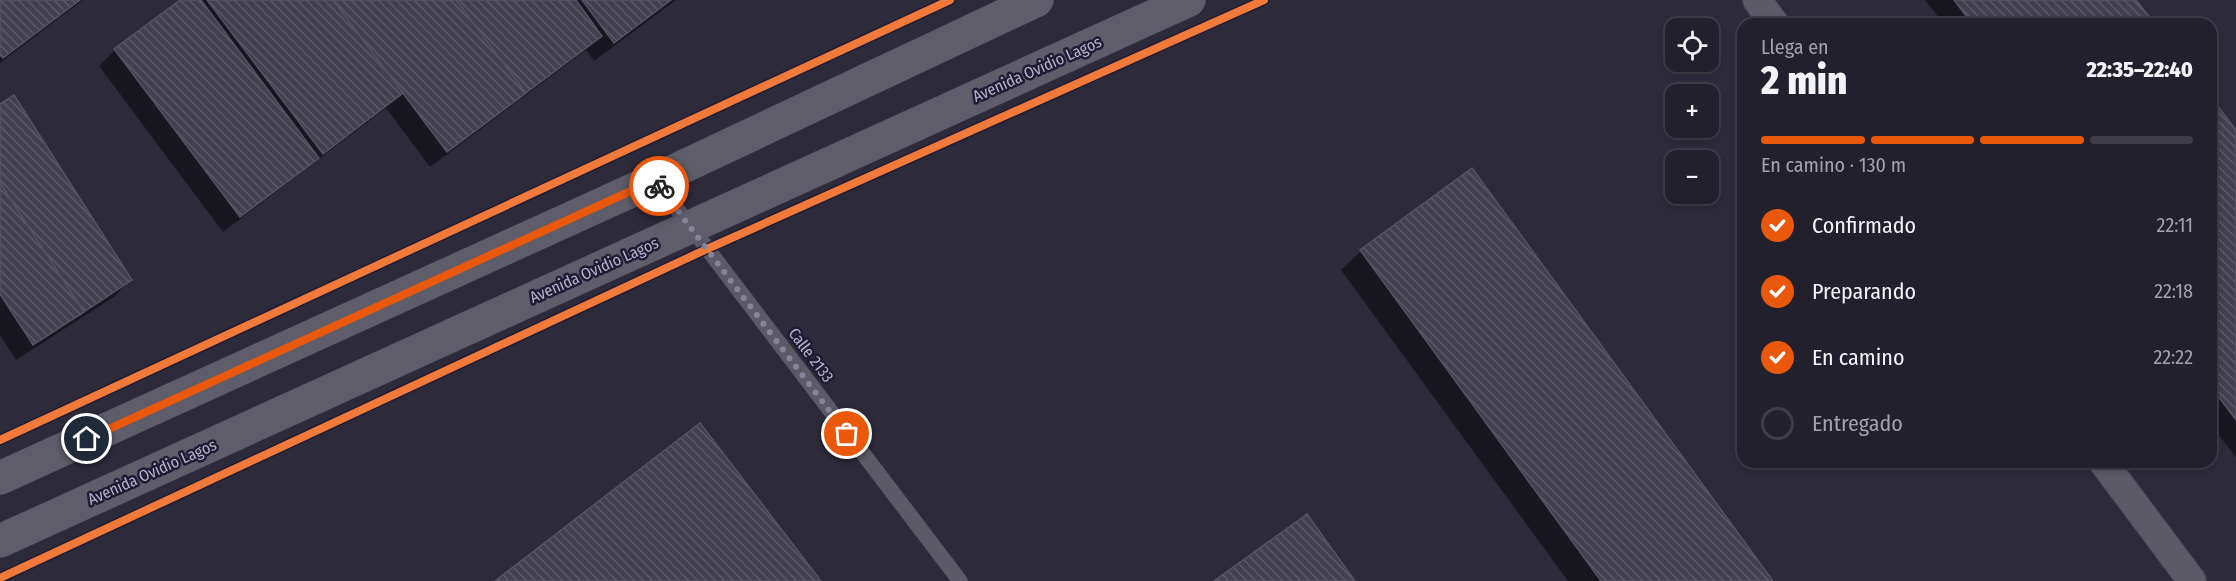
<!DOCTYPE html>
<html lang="es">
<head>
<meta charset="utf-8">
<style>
  :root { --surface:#22202c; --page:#2e2d38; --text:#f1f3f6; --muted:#a2a3a9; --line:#3f3e48; --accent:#ea580c }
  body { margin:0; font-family:"Fira Sans Condensed",sans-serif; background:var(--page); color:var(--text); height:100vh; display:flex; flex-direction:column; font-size:22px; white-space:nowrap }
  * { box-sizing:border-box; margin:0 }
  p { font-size:20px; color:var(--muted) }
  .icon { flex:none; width:33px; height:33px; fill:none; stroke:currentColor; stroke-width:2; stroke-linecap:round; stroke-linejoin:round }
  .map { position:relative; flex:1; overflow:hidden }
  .details { position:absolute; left:1737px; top:18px; width:480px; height:450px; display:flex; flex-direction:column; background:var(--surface); border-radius:18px; box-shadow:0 3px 9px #0003,0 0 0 2px var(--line) }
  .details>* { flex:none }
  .buttons { position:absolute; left:1665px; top:18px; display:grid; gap:12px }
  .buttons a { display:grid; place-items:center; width:54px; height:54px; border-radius:12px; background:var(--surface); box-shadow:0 3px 9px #0003,0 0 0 2px var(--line); font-size:30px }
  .pin { position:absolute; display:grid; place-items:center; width:51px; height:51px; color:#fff; margin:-26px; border:3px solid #fff; border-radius:50%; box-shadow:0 2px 6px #0007 }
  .courier { position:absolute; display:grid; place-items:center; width:60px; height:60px; margin:-30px; border:4px solid #ea580c; border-radius:50%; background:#fff; color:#222; box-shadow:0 2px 8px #0007 }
  .head em { font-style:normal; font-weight:800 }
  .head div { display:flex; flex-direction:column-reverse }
  .head { display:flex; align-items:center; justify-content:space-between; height:102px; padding:0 24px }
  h1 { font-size:39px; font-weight:800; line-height:45px }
  .bar { display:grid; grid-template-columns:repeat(4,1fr); gap:9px 6px; align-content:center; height:72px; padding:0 24px }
  .bar i { height:8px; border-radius:4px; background:var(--line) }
  .bar .current { background:var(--accent) }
  .bar p { grid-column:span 4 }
  ol { padding:0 24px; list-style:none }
  li { display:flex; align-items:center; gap:18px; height:66px }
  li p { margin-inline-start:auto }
  li .icon { padding:6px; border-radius:50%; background:var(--accent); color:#fff; stroke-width:4 }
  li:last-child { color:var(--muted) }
  li i { width:33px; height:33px; border:3px solid var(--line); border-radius:50% }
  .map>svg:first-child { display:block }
  .shadow { fill:#0007 }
  .building { fill:url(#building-back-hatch); stroke:#555261; stroke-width:1.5 }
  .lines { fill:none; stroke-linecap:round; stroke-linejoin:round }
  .service-casing { stroke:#474551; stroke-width:16 }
  .minor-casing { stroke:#474551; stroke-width:30 }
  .primary-casing { stroke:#474554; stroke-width:34 }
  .service { stroke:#5d5a68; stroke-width:15 }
  .minor { stroke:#5d5a68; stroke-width:28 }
  .primary { stroke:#5f5d69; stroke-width:33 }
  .cycleway-casing { stroke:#211c36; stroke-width:11 }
  .cycleway { stroke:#f17a3a; stroke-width:8 }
  .done { stroke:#888498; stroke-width:6; stroke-dasharray:0 10.8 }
  .route { stroke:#ea580c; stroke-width:8 }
  .labels { text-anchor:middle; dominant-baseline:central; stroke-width:5; stroke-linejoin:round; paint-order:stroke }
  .street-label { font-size:16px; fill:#b9b4cb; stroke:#211c36 }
</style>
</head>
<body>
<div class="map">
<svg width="2236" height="581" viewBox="0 0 2236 581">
  <defs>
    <pattern id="building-back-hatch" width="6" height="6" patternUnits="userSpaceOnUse" patternTransform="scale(1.5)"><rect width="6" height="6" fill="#43404f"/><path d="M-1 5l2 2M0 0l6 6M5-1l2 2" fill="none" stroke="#5c5967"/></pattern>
  </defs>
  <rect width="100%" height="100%" fill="#2d2a3a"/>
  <!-- shadow -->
  <path class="shadow" d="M0 0H83L0 63Z
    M179 0H676L594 61 586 50 430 167 386 108 223 232 99 66 115 50Z
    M1925 0H2134L2153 24H1944Z
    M2211 100 2236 132V457L2211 425Z
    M0 106 130 280 114 297 16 360 0 335Z
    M1361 251 1771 581H1568L1341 270Z"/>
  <!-- building -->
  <path class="building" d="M0 0H80L3 58 0 55Z
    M180 0H201L319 158 240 217 114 49Z
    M207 0H333L403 93 323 154Z
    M333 0H456L526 93 447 152Z
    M456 0H576L602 36 526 93Z
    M582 0H671L614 43Z
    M1954 0H2136L2155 24H1972Z
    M14 95 132 280 84 312 0 183V104Z
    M2211 97 2236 130V420L2211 387Z
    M1472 168 1773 581H1601L1360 250Z
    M0 183 84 312 33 345 0 294Z
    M700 423 821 581H495Z
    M1307 514 1355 581H1214Z"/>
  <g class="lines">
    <!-- service casing -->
    <g class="service-casing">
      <path id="service" d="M655 180 960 581"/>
    </g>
    <!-- minor casing -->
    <g class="minor-casing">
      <path id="minor" d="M1757 0 1775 24
        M2103 462 2192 581"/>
    </g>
    <!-- primary casing -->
    <g class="primary-casing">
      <path id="primary" d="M0 478 655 180 1037 0
        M0 541 1189 0"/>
    </g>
    <!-- service -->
    <use href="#service" class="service"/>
    <!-- minor -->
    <use href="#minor" class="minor"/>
    <!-- primary -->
    <use href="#primary" class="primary"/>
    <!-- cycleway casing -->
    <g class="cycleway-casing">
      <path id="cycleway" d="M0 440 950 0
        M0 578 707 249 1264 0"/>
    </g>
    <!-- cycleway -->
    <use href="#cycleway" class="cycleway"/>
  </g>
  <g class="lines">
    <!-- done -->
    <path class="done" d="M659 186 847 434"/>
    <!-- route -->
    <path class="route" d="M87 439 655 180 659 186"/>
  </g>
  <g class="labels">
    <!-- street labels -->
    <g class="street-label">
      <text transform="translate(1037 69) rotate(-24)">Avenida Ovidio Lagos</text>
      <text transform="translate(594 270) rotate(-24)">Avenida Ovidio Lagos</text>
      <text transform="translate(811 355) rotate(53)">Calle 2133</text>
      <text transform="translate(152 472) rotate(-24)">Avenida Ovidio Lagos</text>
    </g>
  </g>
</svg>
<div class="buttons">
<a><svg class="icon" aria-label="locate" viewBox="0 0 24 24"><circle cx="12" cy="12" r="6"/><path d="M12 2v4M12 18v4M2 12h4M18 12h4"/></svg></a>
<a>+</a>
<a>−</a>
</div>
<div class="pin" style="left:847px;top:434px;background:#ea580c"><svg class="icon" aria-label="bag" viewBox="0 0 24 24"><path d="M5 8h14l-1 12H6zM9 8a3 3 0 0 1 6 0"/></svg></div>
<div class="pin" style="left:87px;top:439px;background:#1f2937"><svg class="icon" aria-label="home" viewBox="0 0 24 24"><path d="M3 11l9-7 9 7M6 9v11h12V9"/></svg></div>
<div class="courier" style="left:659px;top:186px"><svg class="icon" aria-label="bike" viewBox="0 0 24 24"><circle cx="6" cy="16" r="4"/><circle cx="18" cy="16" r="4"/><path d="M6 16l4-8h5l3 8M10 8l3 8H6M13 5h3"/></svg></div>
<section class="details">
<div class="head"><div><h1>2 min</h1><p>Llega en</p></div><em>22:35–22:40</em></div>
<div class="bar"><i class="current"></i><i class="current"></i><i class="current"></i><i></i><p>En camino · 130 m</p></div>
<ol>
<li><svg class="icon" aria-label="check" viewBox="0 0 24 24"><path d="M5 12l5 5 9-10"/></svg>Confirmado<p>22:11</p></li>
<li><svg class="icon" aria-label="check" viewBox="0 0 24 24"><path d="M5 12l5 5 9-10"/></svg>Preparando<p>22:18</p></li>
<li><svg class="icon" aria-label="check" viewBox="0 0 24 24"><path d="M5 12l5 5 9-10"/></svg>En camino<p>22:22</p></li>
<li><i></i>Entregado</li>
</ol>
</section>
</div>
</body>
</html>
